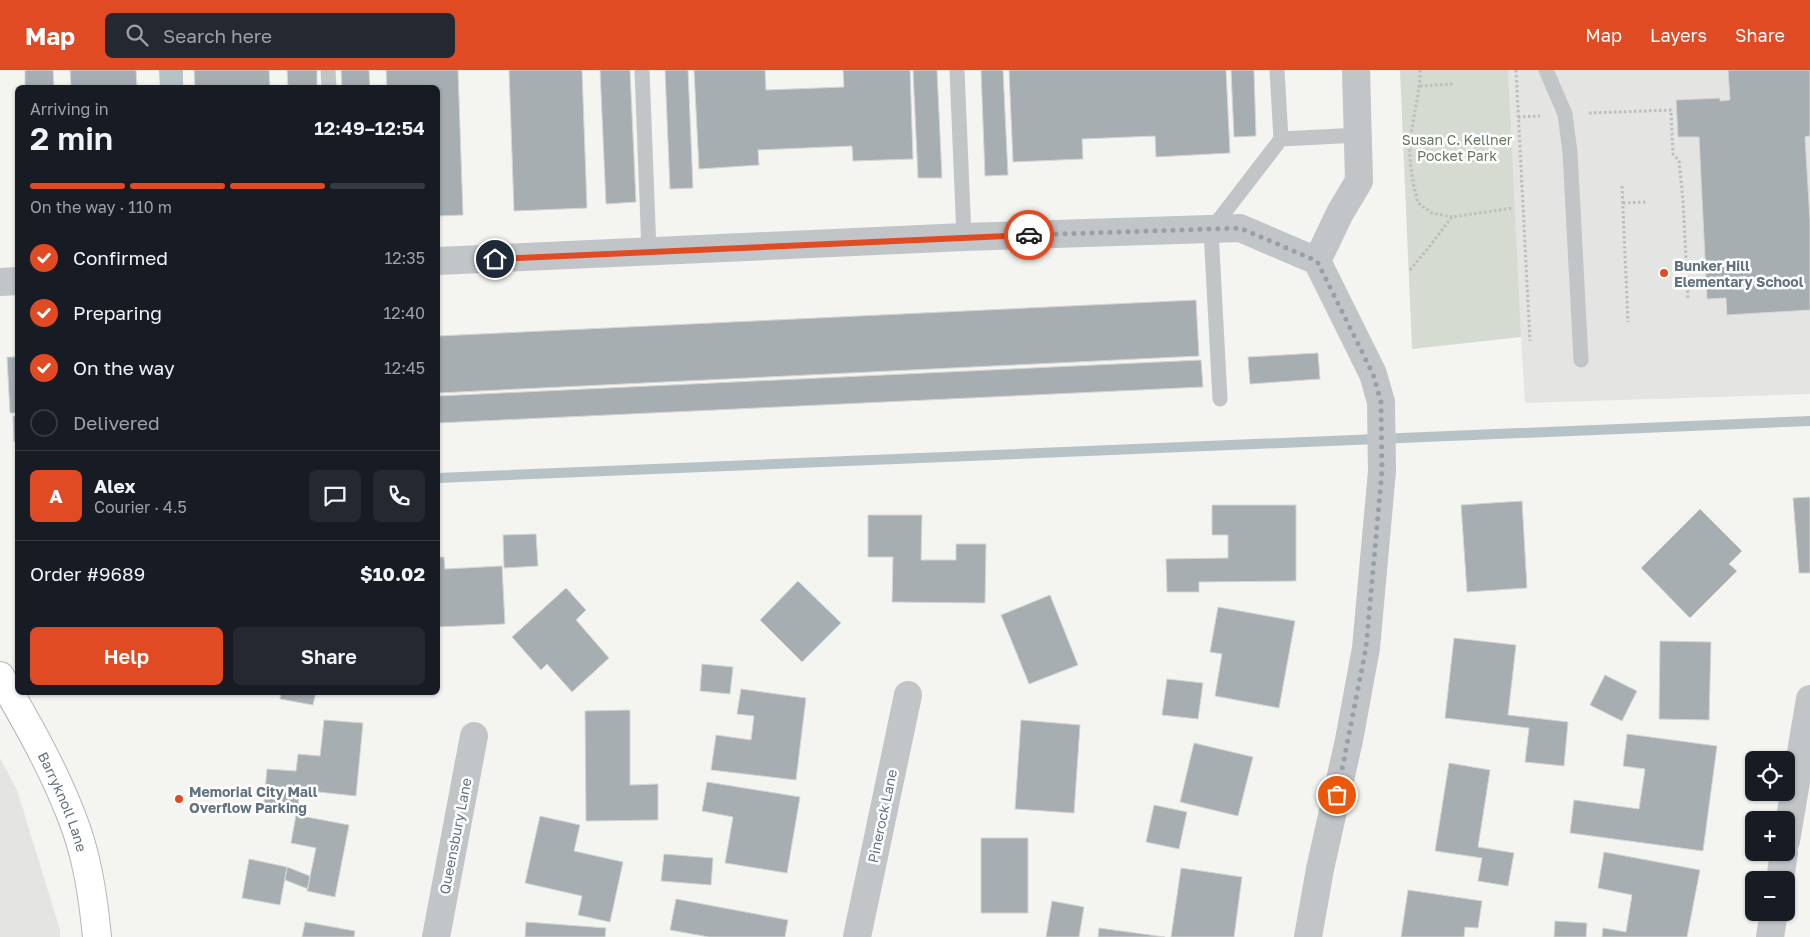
<!DOCTYPE html>
<html lang="en">
<head>
<meta charset="utf-8">
<style>
  :root { --surface:#171b24; --page:#242831; --text:#f1f3f6; --muted:#9ea1a6; --line:#363941; --accent:#e04b24 }
  body { margin:0; font-family:"Golos Text",sans-serif; background:var(--page); color:var(--text); height:100vh; display:flex; flex-direction:column; font-size:19px; white-space:nowrap }
  * { box-sizing:border-box; margin:0 }
  p { font-size:16px; color:var(--muted) }
  .icon { flex:none; width:28px; height:28px; fill:none; stroke:currentColor; stroke-width:2; stroke-linecap:round; stroke-linejoin:round }
  .map { position:relative; flex:1; overflow:hidden }
  .sheet { position:absolute; left:15px; top:15px; width:425px; height:610px; display:flex; flex-direction:column; background:var(--surface); border-radius:8px; box-shadow:0 1px 4px #0004 }
  .sheet>* { flex:none }
  .controls { position:absolute; left:1745px; top:681px; display:grid; gap:10px }
  .controls a { display:grid; place-items:center; width:50px; height:50px; border-radius:8px; background:var(--surface); box-shadow:0 1px 4px #0004; font-size:25px }
  .pin { position:absolute; display:grid; place-items:center; width:42px; height:42px; color:#fff; margin:-21px; border:2px solid #fff; border-radius:50%; box-shadow:0 1px 5px #0007 }
  .courier { position:absolute; display:grid; place-items:center; width:50px; height:50px; margin:-25px; border:4px solid #e04b24; border-radius:50%; background:#fff; color:#222; box-shadow:0 1px 6px #0007 }
  .headline em { font-style:normal; font-weight:600 }
  .headline div { display:flex; flex-direction:column-reverse }
  .headline { display:flex; align-items:center; justify-content:space-between; height:85px; padding:0 15px }
  h1 { font-size:32px; font-weight:600; line-height:38px }
  .bar { display:grid; grid-template-columns:repeat(4,1fr); gap:8px 5px; align-content:center; height:60px; padding:0 15px }
  .bar i { height:6px; border-radius:4px; background:var(--line) }
  .bar .current { background:var(--accent) }
  .bar p { grid-column:span 4 }
  .line { display:flex; align-items:center; gap:12px; padding:0 15px; border-top:1px solid var(--line) }
  .line div { flex:1 }
  .round { display:grid; place-items:center; flex:none; width:52px; height:52px; border-radius:8px; background:var(--page) }
  ol { padding:0 15px; list-style:none }
  li { display:flex; align-items:center; gap:15px; height:55px }
  li p { margin-inline-start:auto }
  li .icon { padding:5px; border-radius:50%; background:var(--accent); color:#fff; stroke-width:4 }
  li:last-child { color:var(--muted) }
  li i { width:28px; height:28px; border:2px solid var(--line); border-radius:50% }
  .primary-button { display:flex; gap:10px; margin-top:auto; padding:10px 15px }
  .primary-button a { flex:1; height:58px; border-radius:8px; background:var(--accent); color:#fff; font-size:20px; font-weight:600; line-height:58px; text-align:center }
  .primary-button a+a { background:var(--page); color:var(--text) }
  header { display:flex; align-items:center; gap:30px; box-sizing:border-box; height:70px; padding:0 25px; background:var(--accent); color:#fff }
  header strong { font-size:24px }
  nav { display:flex; gap:28px; margin-inline-start:auto; font-size:18px }
  .search { width:350px; height:45px; background:var(--page); display:flex; align-items:center; gap:12px; box-sizing:border-box; padding:0 18px; border-radius:8px; color:var(--muted); font-size:19px }
  .map>svg:first-child { display:block }
  .built { fill:#e4e5e3 }
  .green { fill:#d5dbd1 }
  .water { fill:#b6c2c6 }
  .lines { fill:none; stroke-linecap:round; stroke-linejoin:round }
  .stream { stroke:#b6c2c6; stroke-width:10 }
  .building { fill:#a6aeb2; stroke:#d5d5d3 }
  .secondary-casing { stroke:#b1b7ba; stroke-width:30 }
  .path { stroke:#bbbdbf; stroke-width:3; stroke-dasharray:2.5 2.5; stroke-linecap:butt }
  .lane { stroke:#c1c5c8; stroke-width:15 }
  .street { stroke:#c1c5c8; stroke-width:28 }
  .secondary { stroke:#fff; stroke-width:28 }
  .done { stroke:#96a1a7; stroke-width:5; stroke-dasharray:0 9 }
  .route { stroke:#e04b24; stroke-width:6 }
  .poi-dot { fill:#e04b24; stroke:#fff; stroke-width:2 }
  .labels { text-anchor:middle; dominant-baseline:central; stroke-width:5; stroke-linejoin:round; paint-order:stroke }
  .park-label { font-size:14px; fill:#677862; stroke:#fff }
  .poi-label { font-size:14px; font-weight:bold; fill:#637480; stroke:#fff; text-anchor:start }
  .street-label { font-size:14px; fill:#637480; stroke:#fff }
</style>
</head>
<body>
<header>
<strong>Map</strong>
<div class="search"><svg class="icon" aria-label="search" viewBox="0 0 24 24"><circle cx="10" cy="10" r="6"/><path d="M15 15l6 6"/></svg>Search here</div>
<nav><a>Map</a><a>Layers</a><a>Share</a></nav>
</header>
<div class="map">
<svg width="1810" height="867" viewBox="0 0 1810 867">
  <rect width="100%" height="100%" fill="#f4f4f0"/>
  <!-- built -->
  <path class="built" d="M1508 0H1810V324L1525 333 1513 138Z
    M0 688 17 720 60 860V867H0Z"/>
  <!-- green -->
  <path class="green" d="M1400 0H1508L1521 267 1412 279Z"/>
  <!-- water -->
  <path class="water" d="M159 0H183V17H160Z"/>
  <g class="lines">
    <!-- stream -->
    <path class="stream" d="M438 408 1810 351"/>
  </g>
  <!-- building -->
  <path class="building" d="M25 0H53L54 18H25Z
    M70 0H136L137 18H71Z
    M194 0H269L270 18H195Z
    M287 0H317V18H288Z
    M341 0H369L370 18H342Z
    M386 0H458L463 145 438 146V18H387Z
    M509 0H582L587 138 514 141Z
    M600 0H630L636 132 606 134Z
    M665 0H688L693 118 670 119Z
    M694 0H765L766 20 844 17 843 0H910L913 89 853 91 852 76 758 80 759 95 699 99Z
    M913 0H937L942 108H918Z
    M981 0H1003L1008 105 985 106Z
    M1009 0H1226L1230 83 1156 87 1155 66 1082 69 1083 89 1013 92Z
    M1231 0H1254L1256 66 1234 67Z
    M1728 0H1810V66L1805 67 1810 150V240L1727 245 1726 228 1707 229 1699 67H1678L1676 30 1720 28V31L1730 30Z
    M1196 230 1199 286 438 323V266Z
    M1318 283 1320 309 1250 314 1248 287Z
    M7 287H18V343H10Z
    M1201 290 1203 317 438 353V326Z
    M13 346H18V372H14Z
    M1810 427V503H1799L1793 428Z
    M1522 431 1527 518 1467 522 1461 435Z
    M1212 435H1296V511L1199 512V522H1167L1166 489 1228 488V465H1212Z
    M1700 439 1742 481 1729 494 1737 501 1690 548 1641 498Z
    M868 445H922L921 490H956V474H986L985 533 892 532 893 487H868Z
    M536 464 538 496 504 498 503 465Z
    M438 487H444L445 499 502 496 505 554 438 557Z
    M798 511 841 553 802 592 760 550Z
    M566 518 586 540 576 550 609 588 572 622 547 594 541 600 512 567Z
    M1050 525 1078 595 1029 614 1001 545Z
    M1218 537 1295 551 1279 638 1215 626 1222 584 1210 582Z
    M1454 568 1516 575 1508 645 1568 652 1564 696 1525 692 1529 658 1445 648Z
    M1660 571 1711 572 1709 650 1659 649Z
    M702 594 733 597 730 624 700 621Z
    M1605 605 1637 621 1622 651 1590 635Z
    M1167 609 1203 613 1198 649 1162 645Z
    M741 619 806 628 796 710 711 700 716 665 751 670 754 646 737 644Z
    M281 622H316L313 635 280 629Z
    M630 640V715L658 714V750L586 751 585 641Z
    M324 650 363 653 356 726 300 720 298 736 264 733 267 699 296 701 298 684 320 686Z
    M1021 650 1080 655 1074 743 1015 739Z
    M1627 664 1717 676 1703 781 1570 763 1574 730 1639 739 1645 699 1623 696Z
    M1194 673 1253 687 1238 746 1180 732Z
    M1449 693 1490 700 1478 777 1514 783 1508 816 1478 811 1482 788 1435 781Z
    M707 712 800 727 787 803 725 793 733 747 702 741Z
    M1154 735 1187 742 1179 779 1146 772Z
    M296 745 349 755 335 827 307 821 316 778 291 773Z
    M540 746 580 755 574 781 623 792 610 852 578 845 582 826 525 813Z
    M981 768H1028V843H981Z
    M1604 782 1700 800 1687 867H1602L1603 858 1626 862 1632 825 1598 818Z
    M664 784 713 788 711 815 661 811Z
    M249 789 287 797 280 835 242 828Z
    M287 797 310 806 308 819 285 810Z
    M1181 798 1242 807 1234 867H1171Z
    M1408 820 1482 831 1478 858 1465 857 1464 867H1401Z
    M676 829 788 850 785 867H709L670 860Z
    M1052 831 1084 837 1079 867H1046Z
    M1555 851 1587 853 1586 867H1554Z
    M305 852 355 861 354 867H302Z
    M526 852 606 858 605 867H525Z
    M1099 858 1165 867H1098Z"/>
  <g class="lines">
    <!-- secondary casing -->
    <g class="secondary-casing">
      <g id="secondary">
        <path id="s1" d="M0 606C26 651 52 696 71 745 87 784 93 826 97 867"/>
      </g>
    </g>
    <!-- path -->
    <path class="path" d="M1420 0C1420 25 1412 49 1410 75 1409 94 1413 114 1418 133L1432 143 1452 147
      M1516 0 1530 271
      M1420 16 1453 14
      M1589 43 1671 40 1673 84 1679 91 1683 130 1688 229
      M1518 47 1540 46
      M1622 116 1628 252
      M1623 133 1646 132
      M1410 200 1429 177 1452 147 1513 138"/>
    <!-- lane -->
    <path class="lane" d="M328 0 329 18
      M642 0 649 181
      M957 0 964 167
      M1546 0 1565 44 1570 82 1581 290
      M1281 69 1359 65
      M1220 329 1211 160 1281 69 1277 0"/>
    <!-- street -->
    <path class="street" d="M438 191 964 167 1240 158 1317 191
      M0 212 18 211
      M1786 771 1810 629
      M1780 810 1784 782
      M436 867 474 666
      M857 867 908 625
      M1308 867 1320 799 1349 670 1366 578 1382 401 1381 332 1373 304 1317 191 1340 143 1359 111 1356 0
      M1770 867 1774 842"/>
    <!-- secondary -->
    <use href="#secondary" class="secondary"/>
  </g>
  <g class="lines">
    <!-- done -->
    <path class="done" d="M1029 165 1240 158 1317 191 1373 304 1381 332 1382 401 1366 578 1337 725"/>
    <!-- route -->
    <path class="route" d="M495 189 1029 165"/>
  </g>
  <!-- markers -->
  <g class="poi-dot">
    <circle cx="1664" cy="203" r="5"/>
    <circle cx="179" cy="729" r="5"/>
  </g>
  <g class="labels">
    <!-- park labels -->
    <g class="park-label">
      <text x="1457" y="69">Susan C. Kellner<tspan x="1457" dy="16">Pocket Park</tspan></text>
    </g>
    <!-- poi labels -->
    <g class="poi-label">
      <text x="1674" y="195">Bunker Hill<tspan x="1674" dy="16">Elementary School</tspan></text>
      <text x="189" y="721">Memorial City Mall<tspan x="189" dy="16">Overflow Parking</tspan></text>
    </g>
    <!-- street labels -->
    <g class="street-label">
      <text stroke="none"><textPath href="#s1" startOffset="141">Barryknoll Lane</textPath></text>
      <text transform="translate(882 746) rotate(-78)">Pinerock Lane</text>
      <text transform="translate(455 766) rotate(-79)">Queensbury Lane</text>
    </g>
  </g>
</svg>
<div class="controls">
<a><svg class="icon" aria-label="locate" viewBox="0 0 24 24"><circle cx="12" cy="12" r="6"/><path d="M12 2v4M12 18v4M2 12h4M18 12h4"/></svg></a>
<a>+</a>
<a>−</a>
</div>
<div class="pin" style="left:1337px;top:725px;background:#ea580c"><svg class="icon" aria-label="bag" viewBox="0 0 24 24"><path d="M5 8h14l-1 12H6zM9 8a3 3 0 0 1 6 0"/></svg></div>
<div class="pin" style="left:495px;top:189px;background:#1f2937"><svg class="icon" aria-label="home" viewBox="0 0 24 24"><path d="M3 11l9-7 9 7M6 9v11h12V9"/></svg></div>
<div class="courier" style="left:1029px;top:165px"><svg class="icon" aria-label="car" viewBox="0 0 24 24"><path d="M5 17H2v-5l4-1 3-4h7l3 4 3 1v5h-3M9 17h6M6 11h13"/><circle cx="7" cy="17" r="2"/><circle cx="17" cy="17" r="2"/></svg></div>
<section class="sheet">
<div class="headline"><div><h1>2 min</h1><p>Arriving in</p></div><em>12:49–12:54</em></div>
<div class="bar"><i class="current"></i><i class="current"></i><i class="current"></i><i></i><p>On the way · 110 m</p></div>
<ol>
<li><svg class="icon" aria-label="check" viewBox="0 0 24 24"><path d="M5 12l5 5 9-10"/></svg>Confirmed<p>12:35</p></li>
<li><svg class="icon" aria-label="check" viewBox="0 0 24 24"><path d="M5 12l5 5 9-10"/></svg>Preparing<p>12:40</p></li>
<li><svg class="icon" aria-label="check" viewBox="0 0 24 24"><path d="M5 12l5 5 9-10"/></svg>On the way<p>12:45</p></li>
<li><i></i>Delivered</li>
</ol>
<div class="line" style="height:90px"><b class="round" style="background:var(--accent);color:#fff">A</b><div><b>Alex</b><p>Courier · 4.5</p></div><a class="round"><svg class="icon" aria-label="chat" viewBox="0 0 24 24"><path d="M4 5h16v11H9l-5 4z"/></svg></a><a class="round"><svg class="icon" aria-label="phone" viewBox="0 0 24 24"><path d="M5 4h4l2 5-3 2q2 4 5 5l2-3 5 2v4C11 20 4 13 5 4z"/></svg></a></div>
<div class="line" style="height:65px"><div>Order #9689</div><b>$10.02</b></div>
<div class="primary-button"><a>Help</a><a>Share</a></div>
</section>
</div>
</body>
</html>
